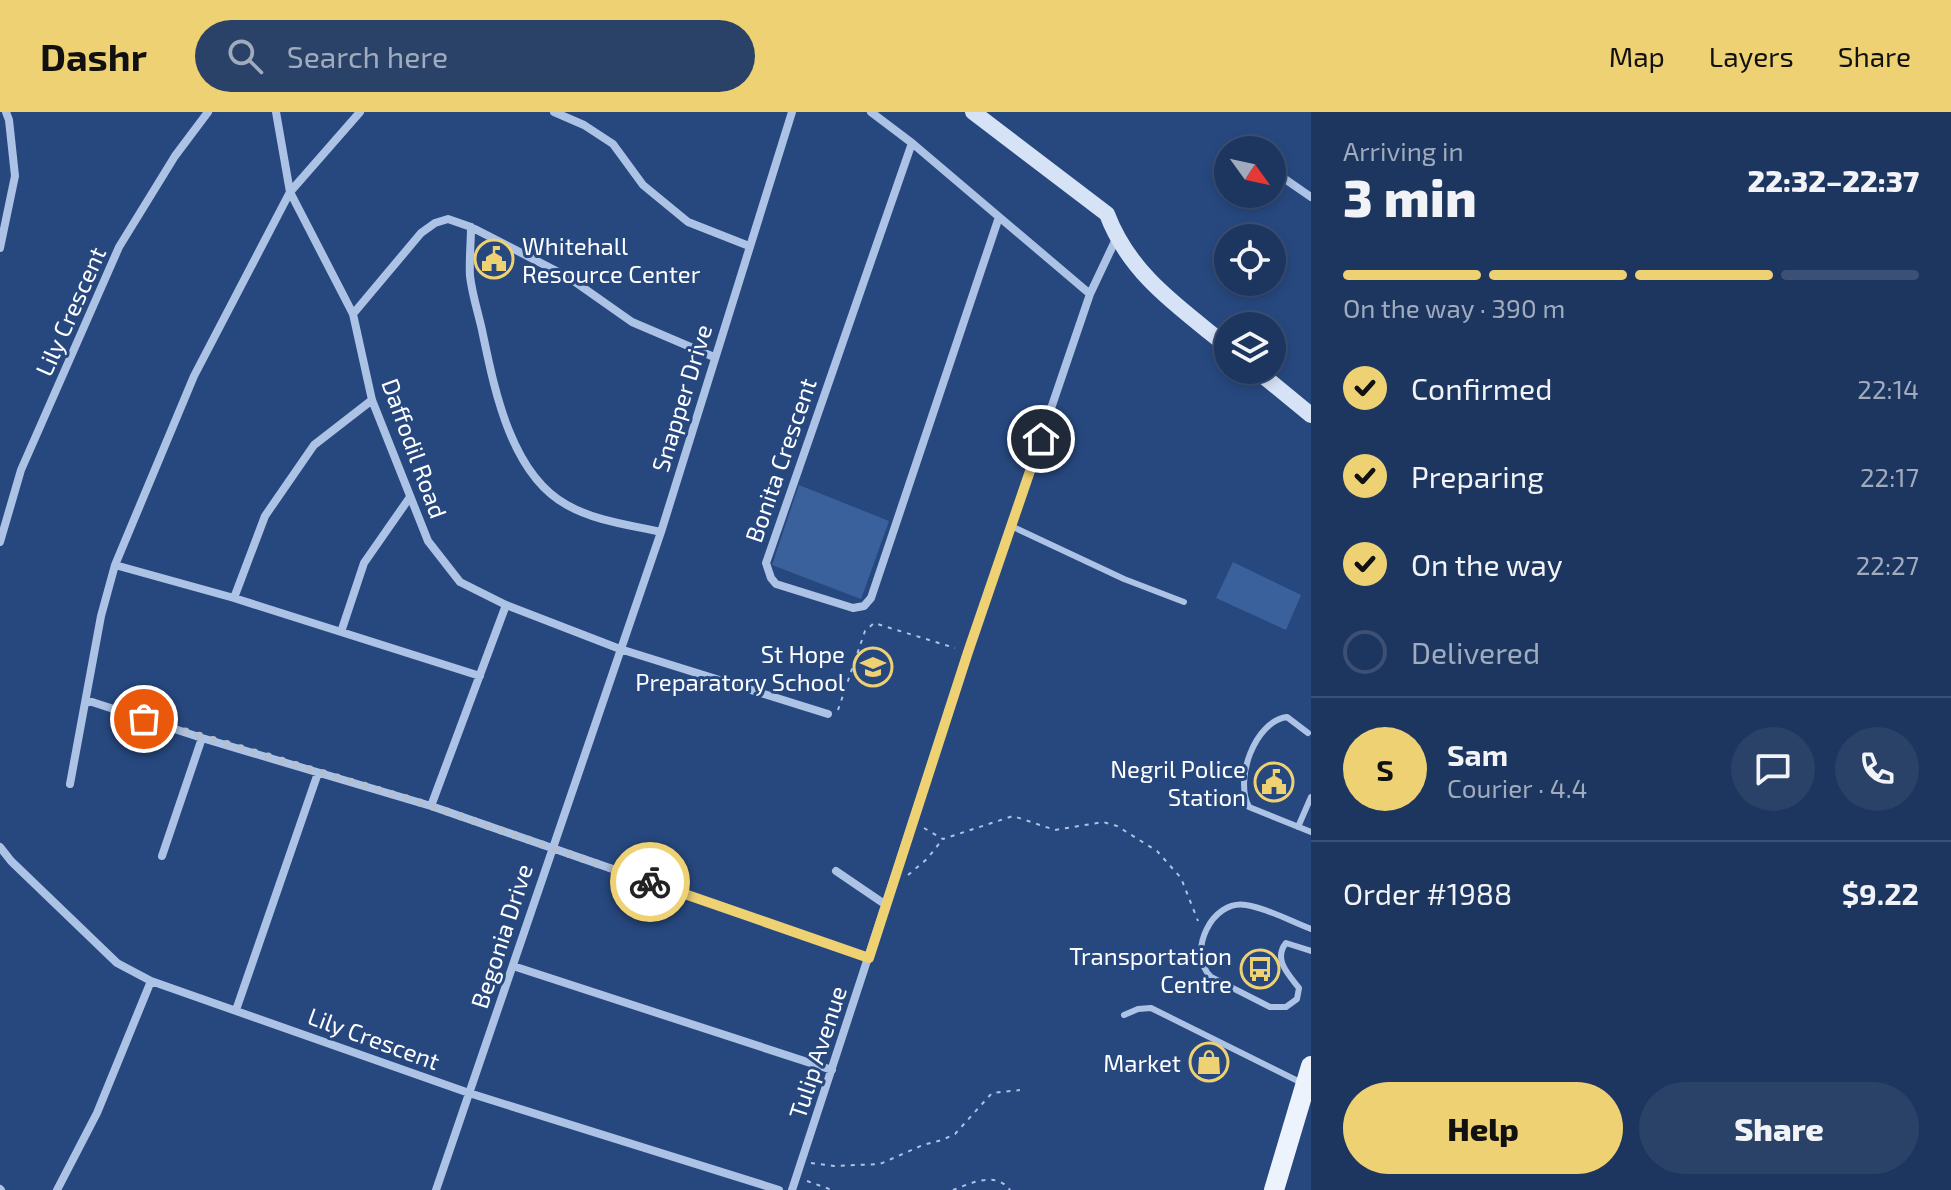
<!DOCTYPE html>
<html lang="en">
<head>
<meta charset="utf-8">
<style>
  :root { --surface:#1d365f; --page:#2a4168; --text:#f1f3f6; --muted:#a0abbd; --line:#3b5074; --accent:#eed173 }
  body { margin:0; font-family:"Exo 2",sans-serif; background:var(--page); color:var(--text); height:100vh; display:flex; flex-direction:column; font-size:30px; white-space:nowrap }
  * { box-sizing:border-box; margin:0 }
  p { font-size:26px; color:var(--muted) }
  .icon { flex:none; width:44px; height:44px; fill:none; stroke:currentColor; stroke-width:2; stroke-linecap:round; stroke-linejoin:round }
  .map { position:relative; flex:1; overflow:hidden }
  .details { display:flex; flex-direction:column; background:var(--surface); width:640px }
  .details>* { flex:none }
  .needle { width:52px; rotate:123deg }
  .buttons { position:absolute; left:1214px; top:24px; display:grid; gap:16px }
  .buttons a { display:grid; place-items:center; width:72px; height:72px; border-radius:50%; background:var(--surface); box-shadow:0 4px 12px #0003,0 0 0 2px var(--line); font-size:40px }
  .pin { position:absolute; display:grid; place-items:center; width:68px; height:68px; color:#fff; margin:-34px; border:4px solid #fff; border-radius:50%; box-shadow:0 2px 8px #0007 }
  .courier { position:absolute; display:grid; place-items:center; width:80px; height:80px; margin:-40px; border:6px solid #eed173; border-radius:50%; background:#fff; color:#222; box-shadow:0 2px 10px #0007 }
  .summary em { font-style:normal; font-weight:800 }
  .summary div { display:flex; flex-direction:column-reverse }
  .summary { display:flex; align-items:center; justify-content:space-between; height:136px; padding:0 32px }
  h1 { font-size:52px; font-weight:800; line-height:60px }
  .bar { display:grid; grid-template-columns:repeat(4,1fr); gap:12px 8px; align-content:center; height:96px; padding:0 32px }
  .bar i { height:10px; border-radius:6px; background:var(--line) }
  .bar .on { background:var(--accent) }
  .bar p { grid-column:span 4 }
  .line { display:flex; align-items:center; gap:20px; padding:0 32px; border-top:2px solid var(--line) }
  .line div { flex:1 }
  .round { display:grid; place-items:center; flex:none; width:84px; height:84px; border-radius:42px; background:var(--page) }
  ol { padding:0 32px; list-style:none }
  li { display:flex; align-items:center; gap:24px; height:88px }
  li p { margin-inline-start:auto }
  li .icon { padding:8px; border-radius:50%; background:var(--accent); color:#111; stroke-width:4 }
  li:last-child { color:var(--muted) }
  li i { width:44px; height:44px; border:4px solid var(--line); border-radius:50% }
  .primary-button { display:flex; gap:16px; margin-top:auto; padding:16px 32px }
  .primary-button a { flex:1; height:92px; border-radius:48px; background:var(--accent); color:#111; font-size:32px; font-weight:800; line-height:92px; text-align:center }
  .primary-button a+a { background:var(--page); color:var(--text) }
  header { display:flex; align-items:center; gap:48px; box-sizing:border-box; height:112px; padding:0 40px; background:var(--accent); color:#111 }
  header strong { font-size:38px }
  nav { display:flex; gap:44px; margin-inline-start:auto; font-size:28px }
  .search { width:560px; height:72px; background:var(--page); display:flex; align-items:center; gap:20px; box-sizing:border-box; padding:0 28px; border-radius:44px; color:var(--muted); font-size:30px }
  main { display:flex; flex:1; min-height:0 }
  .map>svg:first-child { display:block }
  .green { fill:#3b619c }
  .lines { fill:none; stroke-linecap:round; stroke-linejoin:round }
  .path { stroke:#adc3e5; stroke-width:2; stroke-dasharray:4 6; stroke-linecap:butt }
  .lane { stroke:#adc3e5; stroke-width:6 }
  .street { stroke:#adc3e5; stroke-width:8 }
  .secondary { stroke:#d6e2f5; stroke-width:16 }
  .primary { stroke:#edf3fd; stroke-width:20 }
  .done { stroke:#b3bfd2; stroke-width:8; stroke-dasharray:0 14.4 }
  .route { stroke:#eed173; stroke-width:10 }
  .labels { text-anchor:middle; dominant-baseline:central; stroke-width:6; stroke-linejoin:round; paint-order:stroke }
  .poi-label { font-size:24px; fill:#fff; stroke:#27487f; text-anchor:end }
  .street-label { font-size:24px; fill:#fff; stroke:#27487f }
</style>
</head>
<body>
<header>
<strong>Dashr</strong>
<div class="search"><svg class="icon" aria-label="search" viewBox="0 0 24 24"><circle cx="10" cy="10" r="6"/><path d="M15 15l6 6"/></svg>Search here</div>
<nav><a>Map</a><a>Layers</a><a>Share</a></nav>
</header>
<main>
<div class="map">
<svg width="1311" height="1078" viewBox="0 0 1311 1078">
  <rect width="100%" height="100%" fill="#27487f"/>
  <!-- green -->
  <path class="green" d="M799 373 889 409 861 487 772 453Z
    M1233 450 1301 483 1286 518 1216 486Z"/>
  <g class="lines">
    <!-- path -->
    <path class="path" d="M838 598 865 519 874 511 955 536
      M924 716 943 727 1013 704 1055 718 1103 710 1117 714 1157 739 1181 766 1198 809
      M908 763 927 747 942 728
      M811 1051 834 1054 880 1052 923 1033 942 1028 955 1022 992 981 1020 978
      M807 1069 832 1078
      M953 1078C971 1071 996 1059 1010 1078"/>
    <!-- lane -->
    <path class="lane" d="M1011 414 1124 467 1184 490
      M1308 621 1287 605C1255 609 1234 667 1249 695L1311 720
      M1298 715 1311 685
      M1311 817C1290 809 1267 796 1246 793 1212 787 1186 841 1211 865L1270 895H1286L1297 887 1299 876C1288 862 1273 847 1286 831L1311 839
      M1124 903 1138 897 1151 896 1302 971"/>
    <!-- street -->
    <path class="street" d="M276 0 290 80 353 202 372 288 428 429 460 470 506 493 620 537 828 602
      M554 0 584 13 613 32 643 73 688 110 749 134
      M871 0 912 31 1090 182
      M912 31 766 451 771 466 776 472 853 496 864 494 871 486 999 105
      M1272 58 1311 85
      M471 115C471 131 469 148 470 164 472 182 478 200 482 218 494 275 510 362 567 393 595 409 630 413 661 420
      M0 136 15 64 9 8 6 0
      M353 202 421 121 435 111 448 107 471 115 568 165 632 210 714 245
      M0 430 21 358 119 135 175 44 208 0
      M115 453 234 486 480 564
      M234 486 265 404 314 333 372 288
      M341 520 364 451 410 385
      M86 588 202 626 431 694 869 846
      M70 672 101 504 115 453 194 264 290 80 360 0
      M431 694 506 493
      M0 735 11 749 117 851 151 869 469 981 779 1078
      M162 744 202 626
      M836 759 886 793
      M513 854 832 958
      M236 898 318 661
      M0 1077 1 1078
      M57 1078 97 1001 151 869
      M436 1078 661 420 792 0
      M792 1078 968 540 1090 182 1116 127"/>
    <!-- secondary -->
    <path class="secondary" d="M973 0 1107 102C1130 163 1179 195 1228 235
      M1256 258 1311 303"/>
    <!-- primary -->
    <path class="primary" d="M1274 1078 1311 954"/>
  </g>
  <g class="lines">
    <!-- done -->
    <path class="done" d="M144 607 431 694 650 770"/>
    <!-- route -->
    <path class="route" d="M650 770 869 846 968 540 1041 327"/>
  </g>
  <!-- icons -->
  <defs>
    <g id="civic-ring" transform="scale(2)"><circle r="9.5" fill="#27487f" stroke="#eed173" stroke-width="1.5"/><path d="M-.6-6.5H3V-4.5H.6V-3L4-1V1h2V6H-6V1h2V-1L-.6-3ZM-1.2 2.5V6h2.4V2.5Z" fill="#eed173"/></g>
    <g id="school-ring" transform="scale(2)"><circle r="9.5" fill="#27487f" stroke="#eed173" stroke-width="1.5"/><path d="M0-5L7-2L0 1L-7-2ZM-4 1L0 2.5L4 1V4Q0 6-4 4Z" fill="#eed173"/></g>
    <g id="bus-ring" transform="scale(2)"><circle r="9.5" fill="#27487f" stroke="#eed173" stroke-width="1.5"/><path d="M-5-6H5V4H4V6H2V4H-2V6H-4V4H-5ZM-3.5-4V0h7V-4ZM-3.5 1.2v1.5H-2V1.2ZM2 1.2v1.5H3.5V1.2Z" fill="#eed173"/></g>
    <g id="shop-ring" transform="scale(2)"><circle r="9.5" fill="#27487f" stroke="#eed173" stroke-width="1.5"/><path d="M-5-2.5h2.3a2.7 3.5 0 0 1 5.4 0H5L5.5 6h-11ZM-1.5-2.5h3a1.5 2.3 0 0 0-3 0Z" fill="#eed173"/></g>
  </defs>
  <g fill-rule="evenodd">
    <use href="#civic-ring" x="494" y="147"/>
    <use href="#school-ring" x="873" y="555"/>
    <use href="#civic-ring" x="1274" y="670"/>
    <use href="#bus-ring" x="1260" y="857"/>
    <use href="#shop-ring" x="1209" y="950"/>
  </g>
  <g class="labels">
    <!-- poi labels -->
    <g class="poi-label">
      <text x="522" y="133" text-anchor="start">Whitehall<tspan x="522" dy="28">Resource Center</tspan></text>
      <text x="845" y="541">St Hope<tspan x="845" dy="28">Preparatory School</tspan></text>
      <text x="1246" y="656">Negril Police<tspan x="1246" dy="28">Station</tspan></text>
      <text x="1232" y="843">Transportation<tspan x="1232" dy="28">Centre</tspan></text>
      <text x="1181" y="950">Market</text>
    </g>
    <!-- street labels -->
    <g class="street-label">
      <text transform="translate(70 199) rotate(-66)">Lily Crescent</text>
      <text transform="translate(681 286) rotate(-73)">Snapper Drive</text>
      <text transform="translate(415 336) rotate(70)">Daffodil Road</text>
      <text transform="translate(780 348) rotate(-71)">Bonita Crescent</text>
      <text transform="translate(501 824) rotate(-72)">Begonia Drive</text>
      <text transform="translate(374 926) rotate(20)">Lily Crescent</text>
      <text transform="translate(817 940) rotate(-72)">Tulip Avenue</text>
    </g>
  </g>
</svg>
<div class="buttons">
<a><svg class="needle" viewBox="-14 -14 28 28"><path d="M0-13l5 13h-10z" fill="#e53935"/><path d="M0 13l5-13h-10z" fill="#a0abbd"/></svg></a>
<a><svg class="icon" aria-label="locate" viewBox="0 0 24 24"><circle cx="12" cy="12" r="6"/><path d="M12 2v4M12 18v4M2 12h4M18 12h4"/></svg></a>
<a><svg class="icon" aria-label="layers" viewBox="0 0 24 24"><path d="M12 4l9 5-9 5-9-5zM3 14l9 5 9-5"/></svg></a>
</div>
<div class="pin" style="left:144px;top:607px;background:#ea580c"><svg class="icon" aria-label="bag" viewBox="0 0 24 24"><path d="M5 8h14l-1 12H6zM9 8a3 3 0 0 1 6 0"/></svg></div>
<div class="pin" style="left:1041px;top:327px;background:#1f2937"><svg class="icon" aria-label="home" viewBox="0 0 24 24"><path d="M3 11l9-7 9 7M6 9v11h12V9"/></svg></div>
<div class="courier" style="left:650px;top:770px"><svg class="icon" aria-label="bike" viewBox="0 0 24 24"><circle cx="6" cy="16" r="4"/><circle cx="18" cy="16" r="4"/><path d="M6 16l4-8h5l3 8M10 8l3 8H6M13 5h3"/></svg></div>
</div>
<section class="details">
<div class="summary"><div><h1>3 min</h1><p>Arriving in</p></div><em>22:32–22:37</em></div>
<div class="bar"><i class="on"></i><i class="on"></i><i class="on"></i><i></i><p>On the way · 390 m</p></div>
<ol>
<li><svg class="icon" aria-label="check" viewBox="0 0 24 24"><path d="M5 12l5 5 9-10"/></svg>Confirmed<p>22:14</p></li>
<li><svg class="icon" aria-label="check" viewBox="0 0 24 24"><path d="M5 12l5 5 9-10"/></svg>Preparing<p>22:17</p></li>
<li><svg class="icon" aria-label="check" viewBox="0 0 24 24"><path d="M5 12l5 5 9-10"/></svg>On the way<p>22:27</p></li>
<li><i></i>Delivered</li>
</ol>
<div class="line" style="height:144px"><b class="round" style="background:var(--accent);color:#111">S</b><div><b>Sam</b><p>Courier · 4.4</p></div><a class="round"><svg class="icon" aria-label="chat" viewBox="0 0 24 24"><path d="M4 5h16v11H9l-5 4z"/></svg></a><a class="round"><svg class="icon" aria-label="phone" viewBox="0 0 24 24"><path d="M5 4h4l2 5-3 2q2 4 5 5l2-3 5 2v4C11 20 4 13 5 4z"/></svg></a></div>
<div class="line" style="height:104px"><div>Order #1988</div><b>$9.22</b></div>
<div class="primary-button"><a>Help</a><a>Share</a></div>
</section>
</main>
</body>
</html>
